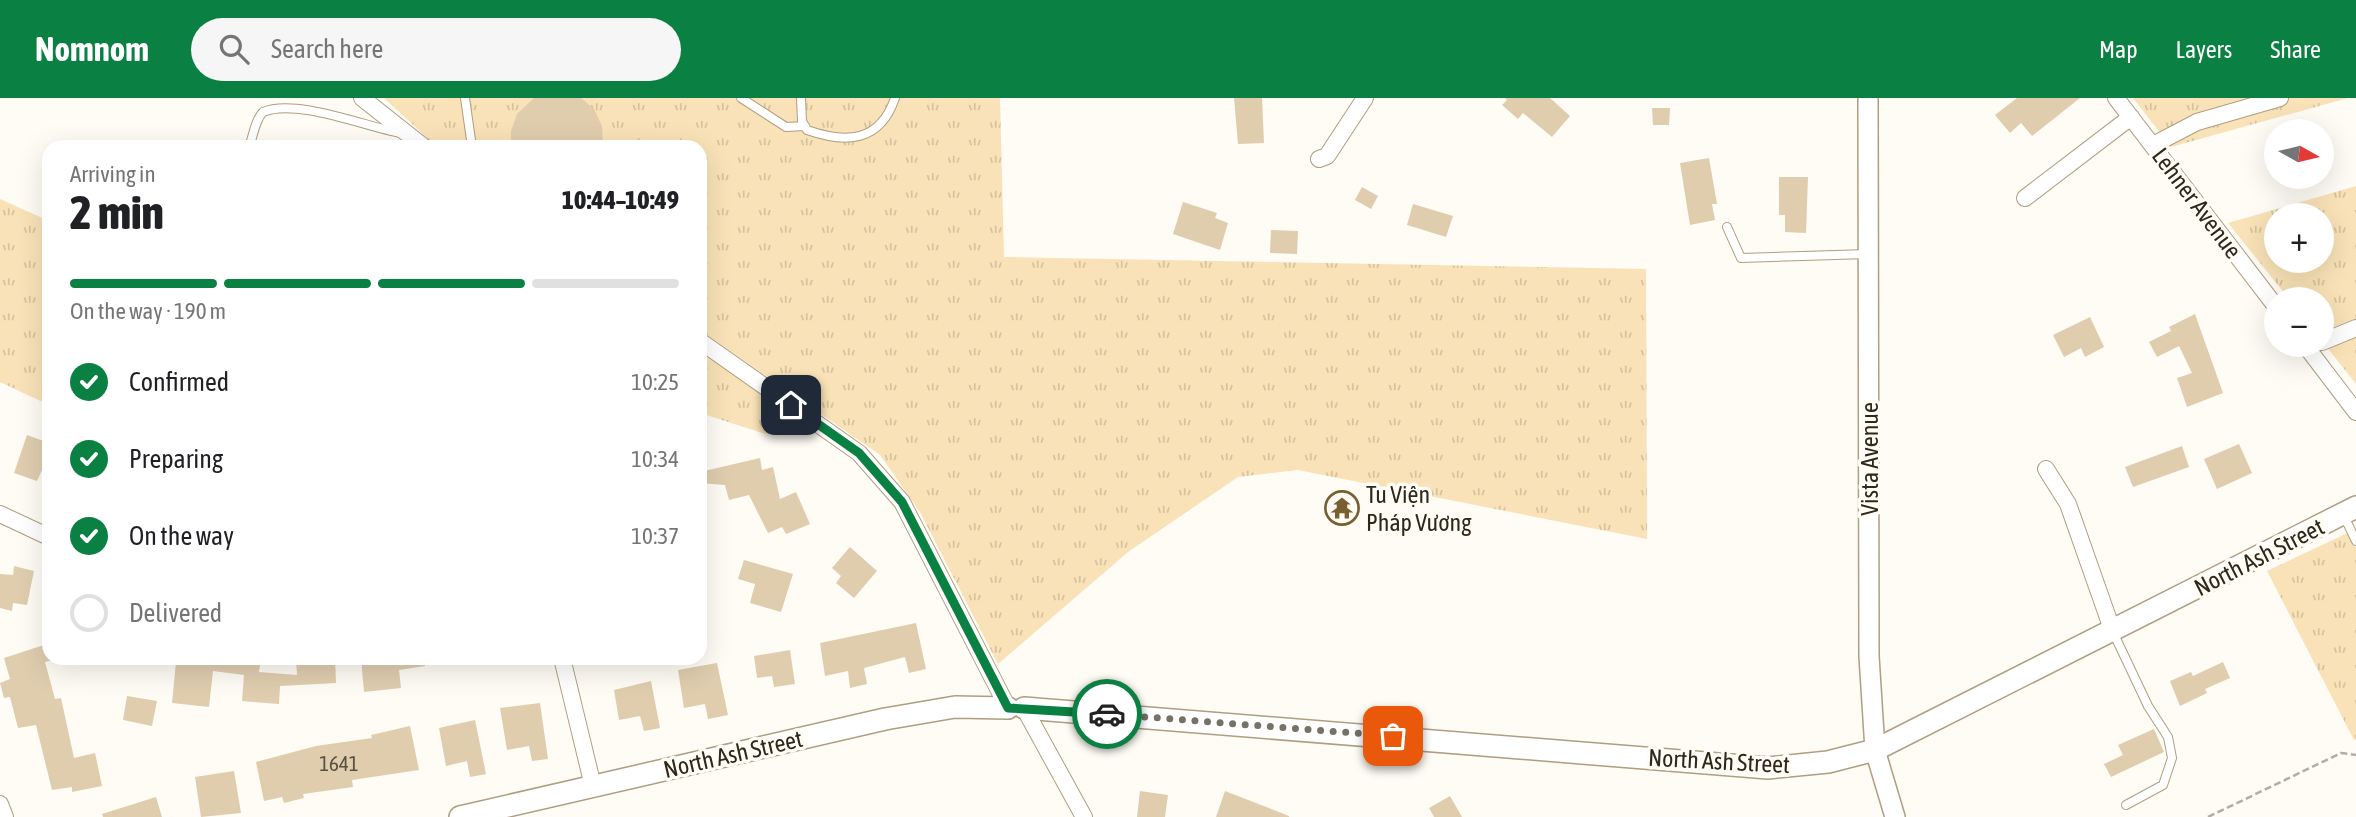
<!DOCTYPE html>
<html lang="en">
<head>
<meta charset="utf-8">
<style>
  :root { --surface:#fff; --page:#f6f6f6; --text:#202124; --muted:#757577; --line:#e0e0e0; --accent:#0b8043 }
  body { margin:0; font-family:"Asap Condensed",sans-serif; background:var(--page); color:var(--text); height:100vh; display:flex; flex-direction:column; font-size:26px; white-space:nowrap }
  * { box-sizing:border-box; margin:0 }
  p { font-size:23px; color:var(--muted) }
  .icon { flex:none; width:38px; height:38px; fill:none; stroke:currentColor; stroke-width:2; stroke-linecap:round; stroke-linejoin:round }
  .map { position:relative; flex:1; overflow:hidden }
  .sheet { position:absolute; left:42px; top:42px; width:665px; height:525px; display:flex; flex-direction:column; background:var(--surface); border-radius:21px; box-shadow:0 7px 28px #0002 }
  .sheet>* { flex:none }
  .needle { width:46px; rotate:98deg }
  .fabs { position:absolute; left:2264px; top:21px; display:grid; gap:14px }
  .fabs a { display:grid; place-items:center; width:70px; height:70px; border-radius:50%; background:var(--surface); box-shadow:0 7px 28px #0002; font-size:35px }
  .pin { position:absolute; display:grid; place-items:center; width:60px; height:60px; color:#fff; margin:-30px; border-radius:14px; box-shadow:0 4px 10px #0006 }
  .courier { position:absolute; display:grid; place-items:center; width:70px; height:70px; margin:-35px; border:5px solid #0b8043; border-radius:50%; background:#fff; color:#222; box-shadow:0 2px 9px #0007 }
  .head em { font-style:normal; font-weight:800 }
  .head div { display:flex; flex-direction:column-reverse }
  .head { display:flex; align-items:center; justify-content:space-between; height:119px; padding:0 28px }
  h1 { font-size:46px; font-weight:800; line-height:52px }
  .bar { display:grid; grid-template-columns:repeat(4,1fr); gap:10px 7px; align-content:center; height:84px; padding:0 28px }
  .bar i { height:9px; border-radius:5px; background:var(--line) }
  .bar .active { background:var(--accent) }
  .bar p { grid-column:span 4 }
  ol { padding:0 28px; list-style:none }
  li { display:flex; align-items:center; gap:21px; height:77px }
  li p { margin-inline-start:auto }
  li .icon { padding:7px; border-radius:50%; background:var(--accent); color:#fff; stroke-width:4 }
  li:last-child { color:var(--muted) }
  li i { width:38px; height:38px; border:4px solid var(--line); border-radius:50% }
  header { display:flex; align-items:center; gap:42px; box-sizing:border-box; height:98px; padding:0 35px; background:var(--accent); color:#fff }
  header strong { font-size:33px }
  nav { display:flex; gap:38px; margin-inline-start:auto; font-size:24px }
  .search { width:490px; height:63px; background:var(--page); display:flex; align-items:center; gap:18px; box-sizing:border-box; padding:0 24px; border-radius:38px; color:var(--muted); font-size:26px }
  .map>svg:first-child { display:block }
  .grass { fill:url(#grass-tufts); fill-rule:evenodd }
  .building { fill:#dfcdae }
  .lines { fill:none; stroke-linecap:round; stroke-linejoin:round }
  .service-casing { stroke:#af9e80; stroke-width:10 }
  .minor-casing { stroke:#af9e80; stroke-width:18 }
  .tertiary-casing { stroke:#af9e80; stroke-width:22 }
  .secondary-casing { stroke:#af9e80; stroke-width:24 }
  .path { stroke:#b2aea5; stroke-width:2.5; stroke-dasharray:7 3.5; stroke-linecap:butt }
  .service { stroke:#fff; stroke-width:8 }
  .minor { stroke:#fff; stroke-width:16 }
  .tertiary { stroke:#fff; stroke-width:19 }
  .secondary { stroke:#fff; stroke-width:21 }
  .done { stroke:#777267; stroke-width:7; stroke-dasharray:0 12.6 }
  .route { stroke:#0b8043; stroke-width:9 }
  .labels { text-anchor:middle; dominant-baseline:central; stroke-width:7; stroke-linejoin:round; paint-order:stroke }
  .number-label { font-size:21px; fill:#5a5140 }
  .street-label { font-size:24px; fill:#2e281b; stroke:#fffbf5 }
  .poi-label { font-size:24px; fill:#2e281b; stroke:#fffbf5; text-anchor:start }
</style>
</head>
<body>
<header>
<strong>Nomnom</strong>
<div class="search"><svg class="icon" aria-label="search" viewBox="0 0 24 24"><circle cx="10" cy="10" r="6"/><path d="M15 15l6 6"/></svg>Search here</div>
<nav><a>Map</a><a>Layers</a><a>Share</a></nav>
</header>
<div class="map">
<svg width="2356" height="719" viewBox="0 0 2356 719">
  <defs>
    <pattern id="grass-tufts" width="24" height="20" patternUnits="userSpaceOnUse" patternTransform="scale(1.75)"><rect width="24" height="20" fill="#f9e2b7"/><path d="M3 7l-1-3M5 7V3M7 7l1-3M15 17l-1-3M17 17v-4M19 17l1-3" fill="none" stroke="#d6c29d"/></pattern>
  </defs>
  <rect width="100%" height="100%" fill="#fffbf5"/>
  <!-- grass -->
  <path class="grass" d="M384 0H1000L1004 159 1646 171 1647 441 1298 372 1238 379 1128 454 998 566 920 414 880 357 700 232V49H437Z
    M2133 0H2348L2171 49Z
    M2356 88V286L2322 243V201H2289L2228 125ZM2277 117H2322V163H2277Z
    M0 101 49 123V307L0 284Z
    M700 254 780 307 769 337 700 315Z
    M2356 431V641L2354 642 2267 473Z"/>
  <!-- building -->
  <path class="building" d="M534 0H581L594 11 602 28 603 49H511V33L517 16Z
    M1234 0H1262L1264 45 1238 46Z
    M1505 0H1550L1570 18 1552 39 1523 15 1518 21 1502 7 1507 2Z
    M2017 0H2080L2032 38 2021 25 2010 35 1995 17Z
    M1652 10H1670L1669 27H1653Z
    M1709 60 1717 106H1712L1715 122 1690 127 1680 65Z
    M1779 79H1808L1806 135 1785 134V117H1779Z
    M1362 89 1378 98 1371 111 1355 102Z
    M1183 104 1217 115 1215 120 1228 125 1220 152 1173 136Z
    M1413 106 1453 118 1446 139 1407 127Z
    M1271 132 1298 133 1297 156 1270 155Z
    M2195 216 2223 295 2187 309 2177 280 2192 275 2179 248 2157 259 2149 244 2171 233 2169 229Z
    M2090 219 2104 249 2085 259 2081 250 2064 259 2053 237Z
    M27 337 49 345V375L42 372 37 383 14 375Z
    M2239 346 2252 375 2217 391 2204 361Z
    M2182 348 2189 369 2133 389 2125 369Z
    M760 360 762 372 773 369 780 401 796 394 810 426 786 436 782 429 768 435 749 397 729 402 725 387 700 385V374Z
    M850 449 877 473 854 500 836 485 841 478 832 470Z
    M744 462 793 476 781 514 750 505 755 486 738 481Z
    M14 468 34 473 27 507 13 505 12 513 0 510V476L13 477Z
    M916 525 926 571 909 575 905 559 864 570 867 586 850 590 848 573 825 578 820 545Z
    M47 546 49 560 53 562 45 564 55 601 61 600 74 660 95 655 102 688 72 694V689L52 692 36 627 18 630 10 599 4 600 0 585 10 581 4 560Z
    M790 552 795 586 774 589 772 578 757 580 754 558Z
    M181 560H261L259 574 297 577 296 560H335L336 585 280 588 279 606 242 603 244 577 213 573 209 609 172 605 176 564H181Z
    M361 560H424L425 568 399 572 401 590 364 594Z
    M2223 564 2230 580 2205 591 2207 595 2180 608 2170 583 2191 574 2193 578Z
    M717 565 728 617 708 621 705 606 684 610 678 572Z
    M651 583 660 630 644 633 640 618 619 622 614 592Z
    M127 598 157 603 152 628 123 622Z
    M540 605 548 661 532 663 529 648 507 652 500 610Z
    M475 622 486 676 470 679 467 663 446 668 439 630Z
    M410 628 419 672 352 682 353 689 303 696 304 700 284 705 282 699 264 703 256 664 316 648 372 640 371 637Z
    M2154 631 2164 654 2111 679 2104 666 2123 657 2118 647Z
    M234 673 241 715 201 719 195 679Z
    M1140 693 1168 697 1165 719H1137Z
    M1225 693 1289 718V719H1216Z
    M1450 698 1462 719H1434L1429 710Z
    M156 699 162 719H103L102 716Z"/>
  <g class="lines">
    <!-- service casing -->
    <g class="service-casing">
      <path id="service" d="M465 0 472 49
        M741 0 786 29 805 28
        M801 0 802 23 807 32C847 46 880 44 895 0
        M249 49C253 39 255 22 263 14 295 0 364 28 400 35
        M1727 129 1741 160 1868 156
        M2343 416 2356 443
        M2113 534 2148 608 2168 639 2172 660 2163 687 2126 707"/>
    </g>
    <!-- minor casing -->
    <g class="minor-casing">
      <path id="minor" d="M362 0 424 49
        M2116 0 2277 210
        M2153 47 2197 24 2280 0
        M1319 61 1327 58 1365 0
        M2025 100 2131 19
        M700 243 859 355 902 404 1008 610
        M2322 244 2356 230
        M2305 247 2356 314
        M2046 371 2068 406 2113 534
        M0 416 49 439
        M562 560 593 688
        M1024 610 1084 719
        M0 706 5 719"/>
    </g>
    <!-- tertiary casing -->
    <g class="tertiary-casing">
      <path id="tertiary" d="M1868 0 1869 558 1875 652 1895 719"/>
    </g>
    <!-- secondary casing -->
    <g class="secondary-casing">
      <path id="secondary" d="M1024 610 1768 670 1828 664 1875 652 2356 409
        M460 719 885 621 955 609 1008 610"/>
    </g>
    <!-- path -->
    <path class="path" d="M2208 719 2341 655 2356 657"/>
    <!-- service -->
    <use href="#service" class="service"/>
    <!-- minor -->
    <use href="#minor" class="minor"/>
    <!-- tertiary -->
    <use href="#tertiary" class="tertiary"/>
    <!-- secondary -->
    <use href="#secondary" class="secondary"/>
  </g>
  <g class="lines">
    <!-- done -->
    <path class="done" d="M1107 616 1393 638"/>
    <!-- route -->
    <path class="route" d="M791 307 859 355 902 404 1008 610 1107 616"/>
  </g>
  <!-- icons -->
  <defs>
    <g id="temple-ring" transform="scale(1.75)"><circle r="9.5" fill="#fffbf5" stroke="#775f30" stroke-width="1.5"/><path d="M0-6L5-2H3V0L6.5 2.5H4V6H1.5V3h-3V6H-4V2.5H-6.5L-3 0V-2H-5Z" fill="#775f30"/></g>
  </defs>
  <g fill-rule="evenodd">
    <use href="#temple-ring" x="1342" y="410"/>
  </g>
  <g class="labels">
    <!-- number labels -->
    <g class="number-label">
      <text x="339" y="665">1641</text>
    </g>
    <!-- street labels -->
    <g class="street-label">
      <text transform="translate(2197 105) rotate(53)">Lehner Avenue</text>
      <text transform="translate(1869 361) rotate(-90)">Vista Avenue</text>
      <text transform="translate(2259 459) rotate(-27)">North Ash Street</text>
      <text transform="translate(733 656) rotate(-13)">North Ash Street</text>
      <text transform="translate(1719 663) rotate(3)">North Ash Street</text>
    </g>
    <!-- poi labels -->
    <g class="poi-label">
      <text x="1366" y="396">Tu Viện<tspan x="1366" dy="28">Pháp Vương</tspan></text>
    </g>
  </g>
</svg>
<div class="fabs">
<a><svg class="needle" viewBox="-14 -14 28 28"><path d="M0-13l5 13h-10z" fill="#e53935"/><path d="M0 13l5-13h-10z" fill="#757577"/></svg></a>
<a>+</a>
<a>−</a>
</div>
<div class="pin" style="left:1393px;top:638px;background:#ea580c"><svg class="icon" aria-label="bag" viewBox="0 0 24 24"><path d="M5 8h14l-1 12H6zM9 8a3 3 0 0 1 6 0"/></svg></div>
<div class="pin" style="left:791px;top:307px;background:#1f2937"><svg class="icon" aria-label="home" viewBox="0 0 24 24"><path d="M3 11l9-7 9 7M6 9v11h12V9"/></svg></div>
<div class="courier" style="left:1107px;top:616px"><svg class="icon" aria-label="car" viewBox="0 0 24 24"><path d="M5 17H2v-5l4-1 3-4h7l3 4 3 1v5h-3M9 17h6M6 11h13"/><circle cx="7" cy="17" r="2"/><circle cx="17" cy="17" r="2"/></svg></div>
<section class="sheet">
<div class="head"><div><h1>2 min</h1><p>Arriving in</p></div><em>10:44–10:49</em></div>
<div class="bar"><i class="active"></i><i class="active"></i><i class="active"></i><i></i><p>On the way · 190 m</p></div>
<ol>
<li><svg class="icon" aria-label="check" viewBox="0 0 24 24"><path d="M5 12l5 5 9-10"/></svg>Confirmed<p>10:25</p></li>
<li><svg class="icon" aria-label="check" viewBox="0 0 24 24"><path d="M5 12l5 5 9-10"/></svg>Preparing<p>10:34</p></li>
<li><svg class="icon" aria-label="check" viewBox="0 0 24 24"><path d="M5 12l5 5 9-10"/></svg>On the way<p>10:37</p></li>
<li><i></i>Delivered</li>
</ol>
</section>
</div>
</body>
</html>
